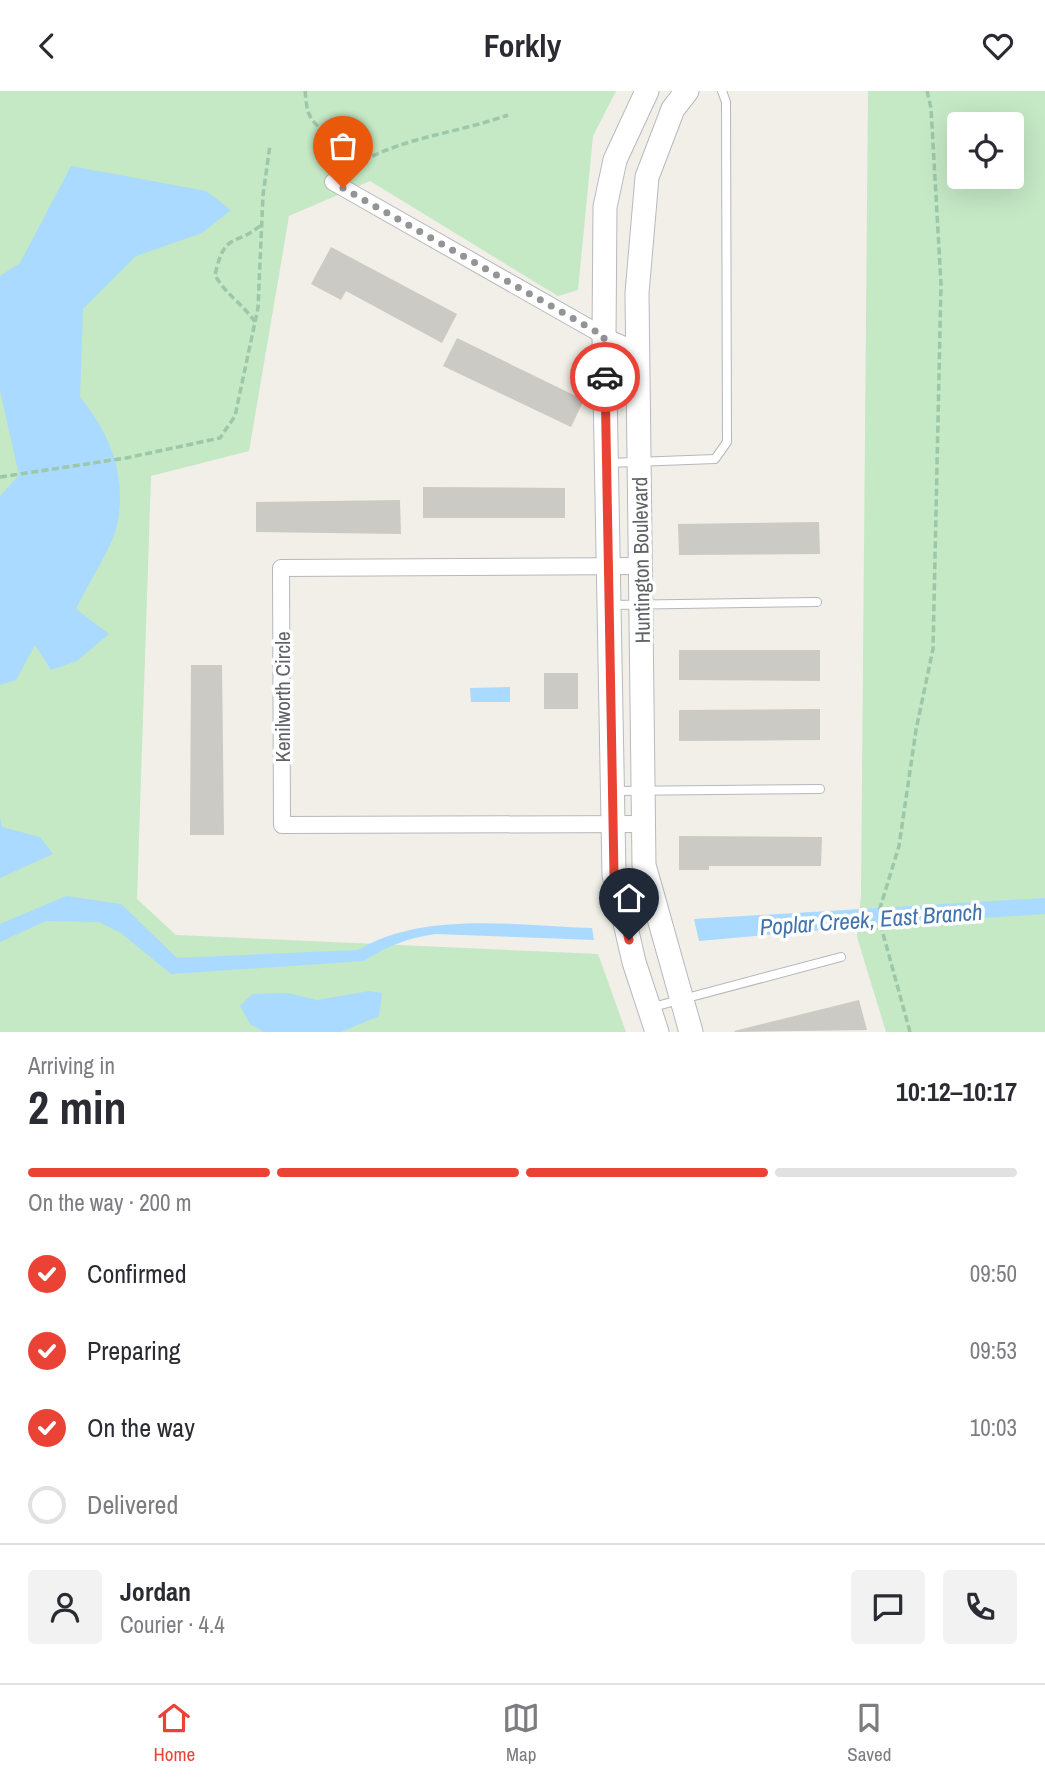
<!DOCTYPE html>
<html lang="en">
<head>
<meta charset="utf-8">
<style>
  :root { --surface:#fff; --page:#f2f2f3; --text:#2b2b33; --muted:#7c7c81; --line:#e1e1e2; --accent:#ea4335 }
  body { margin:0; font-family:"Archivo Narrow",sans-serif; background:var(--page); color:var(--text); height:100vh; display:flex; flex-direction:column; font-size:26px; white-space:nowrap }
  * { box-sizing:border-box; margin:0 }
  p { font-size:23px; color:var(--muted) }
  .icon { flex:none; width:38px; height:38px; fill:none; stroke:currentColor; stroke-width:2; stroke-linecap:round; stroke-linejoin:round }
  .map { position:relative; height:941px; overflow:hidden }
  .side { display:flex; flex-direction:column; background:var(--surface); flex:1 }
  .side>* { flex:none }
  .fabs { position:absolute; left:947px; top:21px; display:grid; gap:14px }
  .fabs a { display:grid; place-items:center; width:77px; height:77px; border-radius:7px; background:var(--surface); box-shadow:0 7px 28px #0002; font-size:35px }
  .pin { position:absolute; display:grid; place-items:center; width:60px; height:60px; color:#fff; margin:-72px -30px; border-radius:50% 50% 50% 0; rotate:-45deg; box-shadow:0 0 7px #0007 }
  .pin .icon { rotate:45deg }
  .courier { position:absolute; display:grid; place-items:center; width:70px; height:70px; margin:-35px; border:5px solid #ea4335; border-radius:50%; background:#fff; color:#222; box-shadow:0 2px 9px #0007 }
  .overview em { font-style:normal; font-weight:800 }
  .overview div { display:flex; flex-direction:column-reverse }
  .overview { display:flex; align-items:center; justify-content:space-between; height:119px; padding:0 28px }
  h1 { font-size:46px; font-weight:800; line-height:52px }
  .bar { display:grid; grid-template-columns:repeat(4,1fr); gap:10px 7px; align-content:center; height:84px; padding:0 28px }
  .bar i { height:9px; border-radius:5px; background:var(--line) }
  .bar .selected { background:var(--accent) }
  .bar p { grid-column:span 4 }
  .line { display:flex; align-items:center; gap:18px; padding:0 28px; border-top:2px solid var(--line) }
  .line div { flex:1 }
  .round { display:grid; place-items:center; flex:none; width:74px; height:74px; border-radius:7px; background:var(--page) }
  ol { padding:0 28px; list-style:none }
  li { display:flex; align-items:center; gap:21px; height:77px }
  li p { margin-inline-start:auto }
  li .icon { padding:7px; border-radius:50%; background:var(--accent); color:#fff; stroke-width:4 }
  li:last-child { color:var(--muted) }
  li i { width:38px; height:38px; border:4px solid var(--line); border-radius:50% }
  header { display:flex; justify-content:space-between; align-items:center; height:91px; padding:0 28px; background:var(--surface); font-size:32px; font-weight:800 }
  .tab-bar { display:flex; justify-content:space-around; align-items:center; height:98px; border-top:2px solid var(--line); background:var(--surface); font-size:19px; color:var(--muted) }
  .tab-bar a { display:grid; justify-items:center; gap:4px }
  .tab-bar .selected { color:var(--accent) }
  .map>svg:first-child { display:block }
  .green { fill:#c5e8c5; fill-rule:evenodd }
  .water { fill:#aadaff }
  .building { fill:#cccac5 }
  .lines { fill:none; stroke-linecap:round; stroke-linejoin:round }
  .lane-casing { stroke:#b5b8bc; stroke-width:10 }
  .street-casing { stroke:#b5b8bc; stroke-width:18 }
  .secondary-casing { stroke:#b6babf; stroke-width:25 }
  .path { stroke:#9cc7a9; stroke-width:3.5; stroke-dasharray:7 3.5; stroke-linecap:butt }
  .lane { stroke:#fff; stroke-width:8 }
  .street { stroke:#fff; stroke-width:16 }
  .secondary { stroke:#fff; stroke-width:23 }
  .done { stroke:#929495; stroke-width:7; stroke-dasharray:0 12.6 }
  .route { stroke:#ea4335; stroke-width:9 }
  .labels { text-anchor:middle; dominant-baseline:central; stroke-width:7; stroke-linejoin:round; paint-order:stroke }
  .street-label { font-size:21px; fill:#5f6368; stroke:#fff }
  .water-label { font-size:23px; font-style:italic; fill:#4174aa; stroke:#fff }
</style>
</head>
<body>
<header><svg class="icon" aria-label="back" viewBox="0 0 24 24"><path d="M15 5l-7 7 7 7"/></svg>Forkly<svg class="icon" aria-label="heart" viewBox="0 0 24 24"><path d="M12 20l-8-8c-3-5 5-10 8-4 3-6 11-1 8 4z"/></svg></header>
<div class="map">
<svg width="1045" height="941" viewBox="0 0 1045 941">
  <rect width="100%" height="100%" fill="#f1efe8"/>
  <!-- green -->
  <path class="green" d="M0 0H616L593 45 578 199 558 205 370 90 289 125 249 360 151 385 137 808 176 844 598 863 626 941H0Z
    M868 0H1045V941H886L857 846 861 805ZM959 33H1012V86H959Z"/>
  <!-- water -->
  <path class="water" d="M71 75 206 100 231 119 202 142 136 165 83 218 80 306C111 343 127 386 117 435 112 457 86 496 76 518L109 543 77 570 51 579 35 554 16 589 0 594V405L19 384 0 300V185L20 172Z
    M510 596V611H471L470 597Z
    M0 727 2 736 40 746 53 763 0 787Z
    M66 805 121 813 177 867 358 859C425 819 517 835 592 837L594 849 435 843C409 847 386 855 364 870L171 883 121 842 99 831 46 830 0 851V833Z
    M1045 807V823L867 835 699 850 694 828Z
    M370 900 382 902 379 925 341 941H264L250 933 240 915 252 903 288 902 317 909Z"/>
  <!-- building -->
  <path class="building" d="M331 156 457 223 442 252 346 200 341 209 311 193Z
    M457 247 584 309 571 336 443 275Z
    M423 396 565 397V427H423Z
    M400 409 401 443 256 441V411Z
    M819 431 820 463 679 464 678 433Z
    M679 559H820V590L679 589Z
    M191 574H222L224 744H190Z
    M544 582H578V618H544Z
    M820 618V649L679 650V619Z
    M679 745 822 746 821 775H709V779H679Z
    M859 909 867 939 735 941 734 940Z"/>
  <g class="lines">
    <!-- lane casing -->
    <g class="lane-casing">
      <path id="lane" d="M608 372 715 368 727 351 726 11 722 0
        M611 514 817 511
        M615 700 820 698
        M653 916 841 866"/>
    </g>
    <!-- street casing -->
    <g class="street-casing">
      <path id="street" d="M333 91 604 245 638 260
        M641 475 281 477 282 734 644 733"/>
    </g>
    <!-- secondary casing -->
    <g class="secondary-casing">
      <path id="secondary" d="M647 0 615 69 605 116 604 245 614 784 634 871 657 941
        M687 0 673 18 647 86 637 202 644 774 691 941"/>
    </g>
    <!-- path -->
    <path class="path" d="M305 0C306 7 306 16 309 23 319 46 351 48 363 70L353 83
      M363 70C406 46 461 41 508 24
      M255 231C243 213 225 203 215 184 225 138 236 157 262 133
      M0 386 126 367 220 347 235 325 258 217 263 104 270 54
      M910 941 882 839 880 817 899 755 916 639 933 558 941 193 931 17 927 0"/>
    <!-- lane -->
    <use href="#lane" class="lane"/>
    <!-- street -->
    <use href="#street" class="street"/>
    <!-- secondary -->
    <use href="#secondary" class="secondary"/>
  </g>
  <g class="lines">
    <!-- done -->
    <path class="done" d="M343 97 604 245 605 286"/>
    <!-- route -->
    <path class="route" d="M605 286 614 784 629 849"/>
  </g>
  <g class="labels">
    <!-- street labels -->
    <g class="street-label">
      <text transform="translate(641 469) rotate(-91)">Huntington Boulevard</text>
      <text transform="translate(282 606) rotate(-90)">Kenilworth Circle</text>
    </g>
    <!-- water labels -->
    <g class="water-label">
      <text transform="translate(871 828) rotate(-4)">Poplar Creek, East Branch</text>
    </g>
  </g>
</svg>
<div class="fabs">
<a><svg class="icon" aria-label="locate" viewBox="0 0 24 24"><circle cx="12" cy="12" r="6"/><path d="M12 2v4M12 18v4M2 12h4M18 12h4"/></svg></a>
</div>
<div class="pin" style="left:343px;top:97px;background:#ea580c"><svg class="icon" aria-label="bag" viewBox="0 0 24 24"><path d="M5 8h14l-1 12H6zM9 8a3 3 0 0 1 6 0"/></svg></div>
<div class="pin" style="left:629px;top:849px;background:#1f2937"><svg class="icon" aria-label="home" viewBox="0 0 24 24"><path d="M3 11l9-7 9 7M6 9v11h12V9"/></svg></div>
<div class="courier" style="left:605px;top:286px"><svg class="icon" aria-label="car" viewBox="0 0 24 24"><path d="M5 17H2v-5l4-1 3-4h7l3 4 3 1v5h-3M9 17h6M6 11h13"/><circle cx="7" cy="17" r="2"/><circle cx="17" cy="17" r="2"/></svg></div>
</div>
<section class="side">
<div class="overview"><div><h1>2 min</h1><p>Arriving in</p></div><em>10:12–10:17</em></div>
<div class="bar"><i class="selected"></i><i class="selected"></i><i class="selected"></i><i></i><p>On the way · 200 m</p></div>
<ol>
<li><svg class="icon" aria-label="check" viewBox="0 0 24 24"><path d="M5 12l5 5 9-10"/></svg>Confirmed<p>09:50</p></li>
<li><svg class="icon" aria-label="check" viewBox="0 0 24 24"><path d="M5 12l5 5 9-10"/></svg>Preparing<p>09:53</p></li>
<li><svg class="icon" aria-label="check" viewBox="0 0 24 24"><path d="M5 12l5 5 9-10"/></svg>On the way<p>10:03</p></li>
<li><i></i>Delivered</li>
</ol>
<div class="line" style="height:126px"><a class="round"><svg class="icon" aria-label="person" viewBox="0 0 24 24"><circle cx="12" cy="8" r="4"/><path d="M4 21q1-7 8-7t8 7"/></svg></a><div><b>Jordan</b><p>Courier · 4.4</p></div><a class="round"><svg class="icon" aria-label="chat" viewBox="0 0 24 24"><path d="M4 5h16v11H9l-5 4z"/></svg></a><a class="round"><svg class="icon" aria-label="phone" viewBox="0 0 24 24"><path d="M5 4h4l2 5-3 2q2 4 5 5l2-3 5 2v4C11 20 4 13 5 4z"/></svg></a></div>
</section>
<nav class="tab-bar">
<a class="selected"><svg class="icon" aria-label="home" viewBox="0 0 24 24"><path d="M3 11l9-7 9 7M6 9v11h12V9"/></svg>Home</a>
<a><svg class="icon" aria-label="map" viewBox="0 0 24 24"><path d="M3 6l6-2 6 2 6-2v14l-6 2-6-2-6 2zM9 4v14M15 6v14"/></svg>Map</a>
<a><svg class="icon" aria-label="saved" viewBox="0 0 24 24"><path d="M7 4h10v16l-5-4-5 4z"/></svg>Saved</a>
</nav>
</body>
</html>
